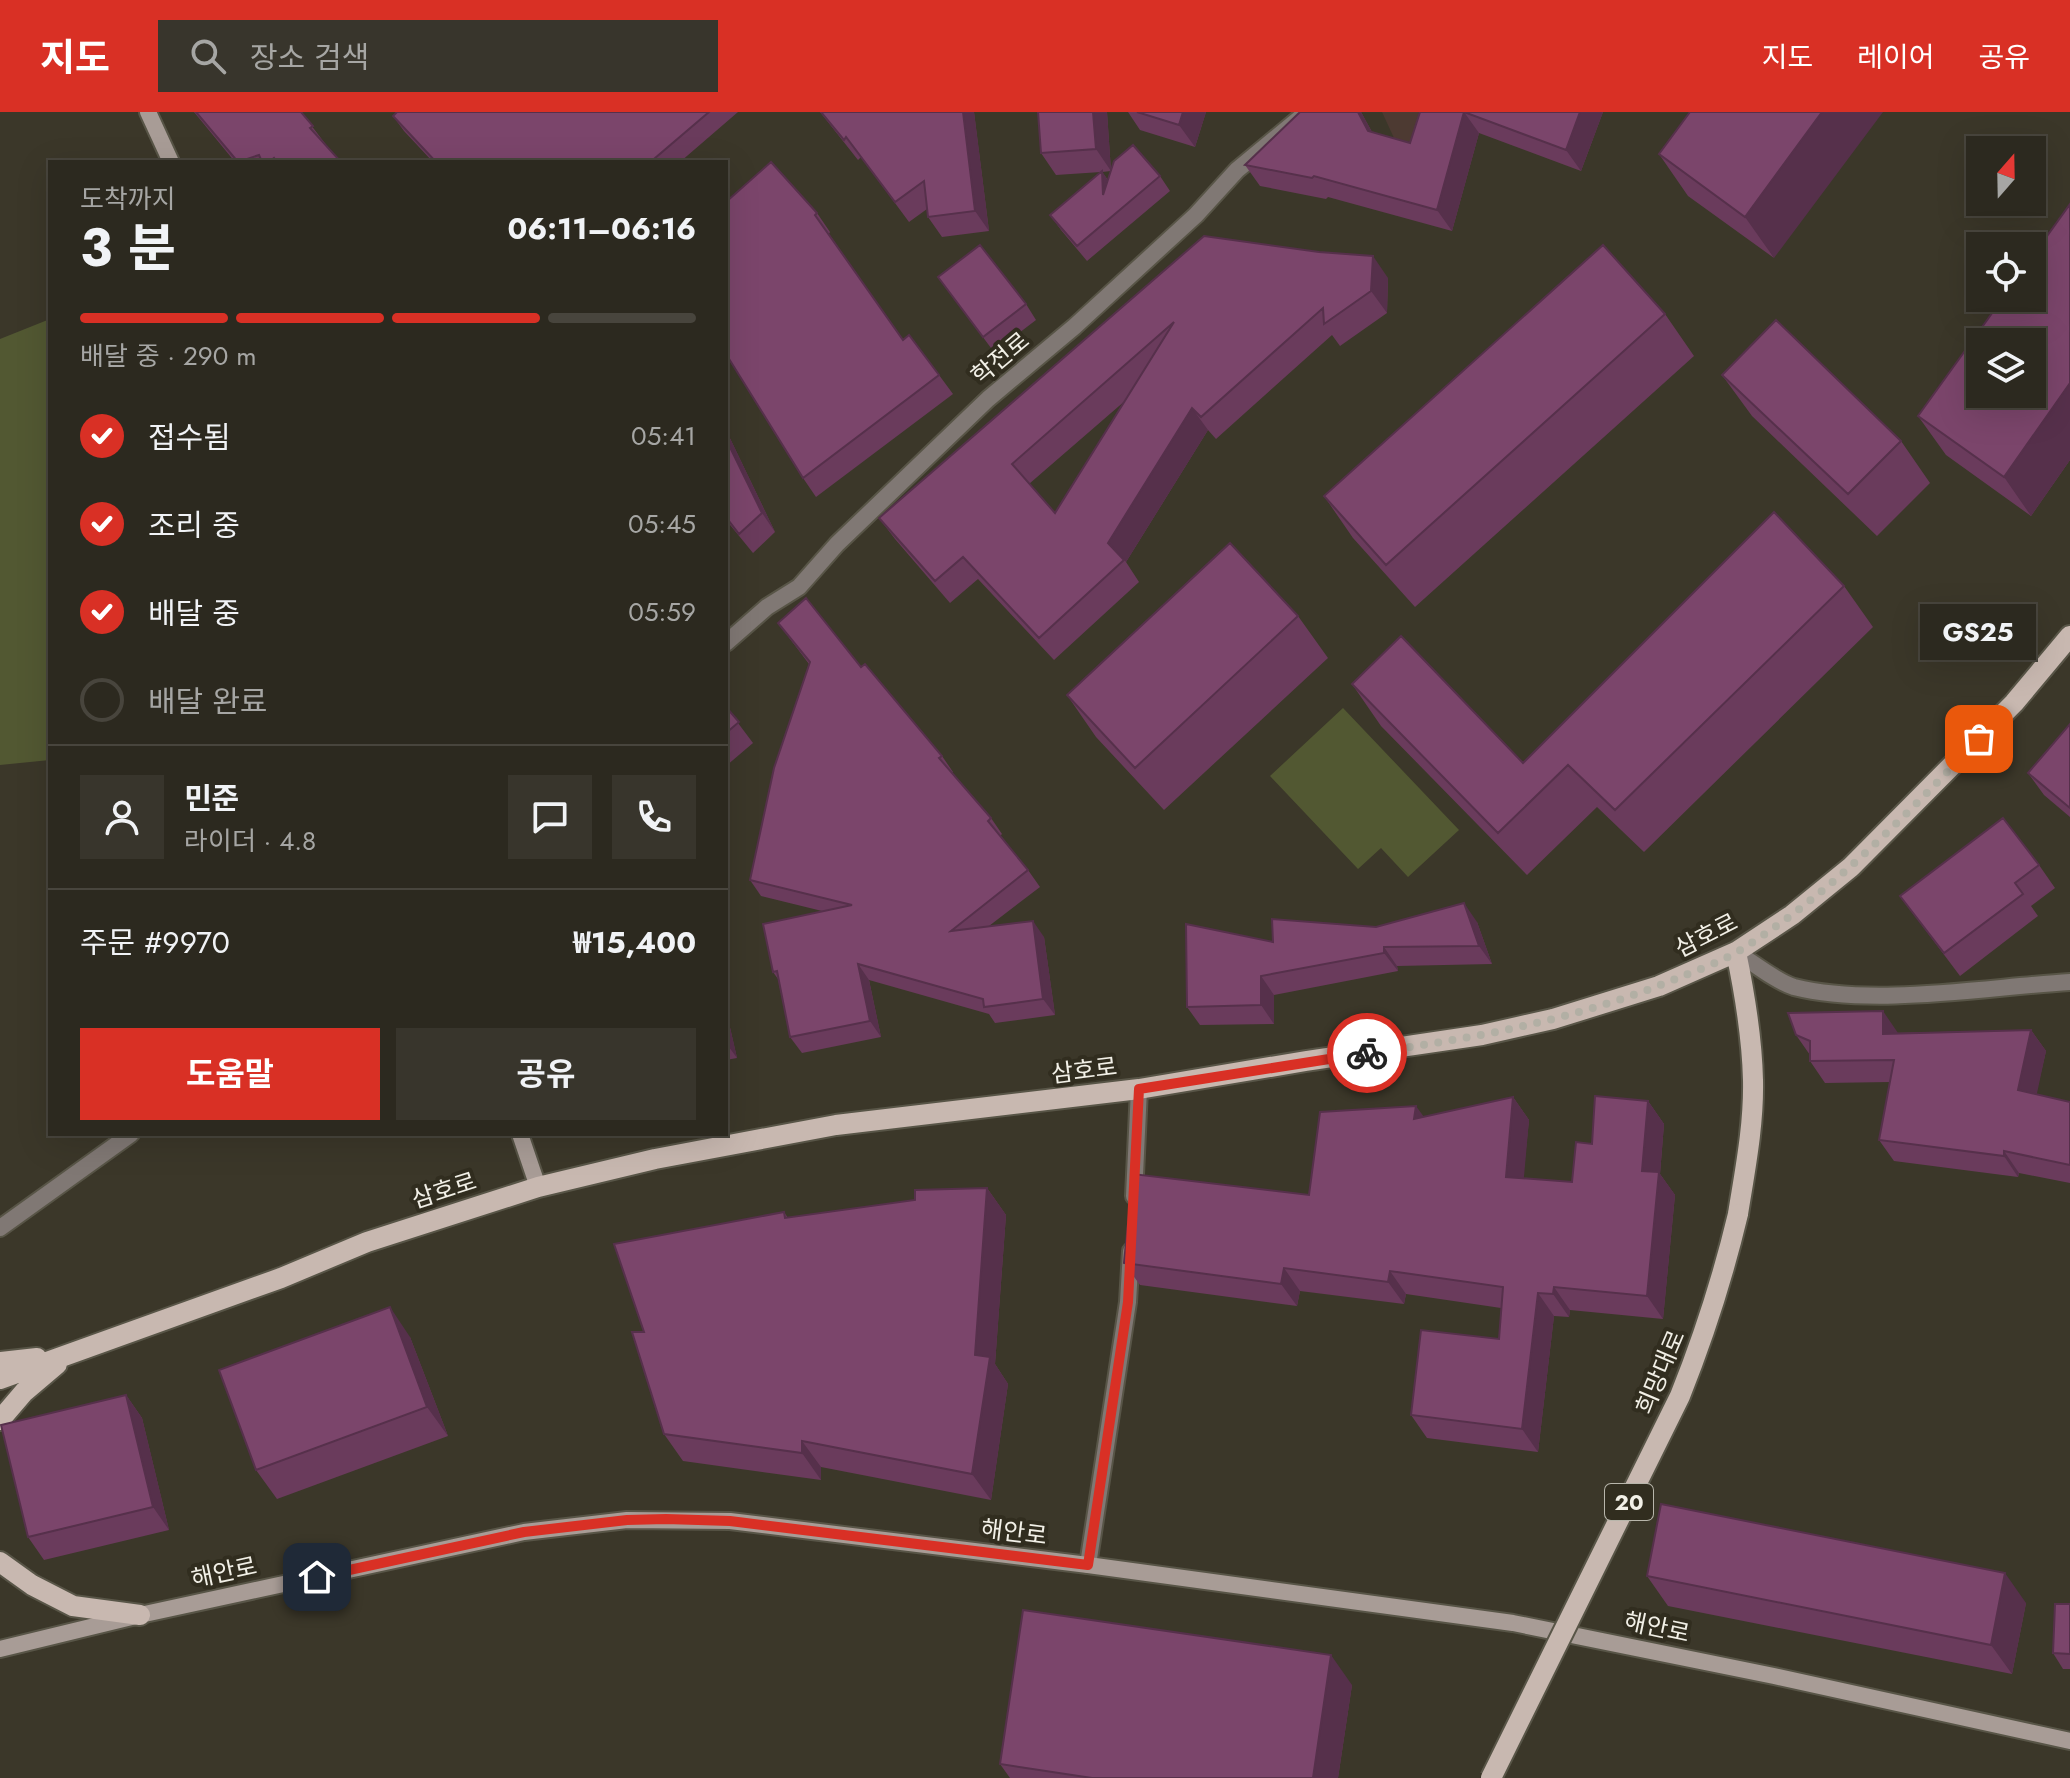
<!DOCTYPE html>
<html lang="ko">
<head>
<meta charset="utf-8">
<style>
  :root { --surface:#2c291f; --page:#38352c; --text:#f1f3f6; --muted:#a6a6a4; --line:#48453d; --accent:#d93025 }
  body { margin:0; font-family:Jost,"Noto Sans KR",sans-serif; background:var(--page); color:var(--text); height:100vh; display:flex; flex-direction:column; font-size:30px; white-space:nowrap }
  * { box-sizing:border-box; margin:0 }
  p { font-size:26px; color:var(--muted) }
  .icon { flex:none; width:44px; height:44px; fill:none; stroke:currentColor; stroke-width:2; stroke-linecap:round; stroke-linejoin:round }
  .map { position:relative; flex:1; overflow:hidden }
  .panel { position:absolute; left:48px; top:48px; width:680px; height:976px; display:flex; flex-direction:column; background:var(--surface); border-radius:0px; box-shadow:0 8px 32px #0002,0 0 0 2px var(--line) }
  .panel>* { flex:none }
  .needle { width:52px; rotate:20deg }
  .tools { position:absolute; left:1966px; top:24px; display:grid; gap:16px }
  .tools a { display:grid; place-items:center; width:80px; height:80px; border-radius:0px; background:var(--surface); box-shadow:0 8px 32px #0002,0 0 0 2px var(--line); font-size:40px }
  .pin { position:absolute; display:grid; place-items:center; width:68px; height:68px; color:#fff; margin:-34px; border-radius:16px; box-shadow:0 4px 12px #0006 }
  .courier { position:absolute; display:grid; place-items:center; width:80px; height:80px; margin:-40px; border:6px solid #d93025; border-radius:50%; background:#fff; color:#222; box-shadow:0 2px 10px #0007 }
  .bubble { position:absolute; height:56px; border-radius:0px; background:var(--surface); box-shadow:0 8px 32px #0002,0 0 0 2px var(--line); font-size:26px; font-weight:700; line-height:56px; text-align:center }
  .headline em { font-style:normal; font-weight:700 }
  .headline div { display:flex; flex-direction:column-reverse }
  .headline { display:flex; align-items:center; justify-content:space-between; height:136px; padding:0 32px }
  h1 { font-size:52px; font-weight:700; line-height:60px }
  .bar { display:grid; grid-template-columns:repeat(4,1fr); gap:12px 8px; align-content:center; height:96px; padding:0 32px }
  .bar i { height:10px; border-radius:6px; background:var(--line) }
  .bar .active { background:var(--accent) }
  .bar p { grid-column:span 4 }
  .line { display:flex; align-items:center; gap:20px; padding:0 32px; border-top:2px solid var(--line) }
  .line div { flex:1 }
  .round { display:grid; place-items:center; flex:none; width:84px; height:84px; border-radius:0px; background:var(--page) }
  ol { padding:0 32px; list-style:none }
  li { display:flex; align-items:center; gap:24px; height:88px }
  li p { margin-inline-start:auto }
  li .icon { padding:8px; border-radius:50%; background:var(--accent); color:#fff; stroke-width:4 }
  li:last-child { color:var(--muted) }
  li i { width:44px; height:44px; border:4px solid var(--line); border-radius:50% }
  .button { display:flex; gap:16px; margin-top:auto; padding:16px 32px }
  .button a { flex:1; height:92px; border-radius:0px; background:var(--accent); color:#fff; font-size:32px; font-weight:700; line-height:92px; text-align:center }
  .button a+a { background:var(--page); color:var(--text) }
  header { display:flex; align-items:center; gap:48px; box-sizing:border-box; height:112px; padding:0 40px; background:var(--accent); color:#fff }
  header strong { font-size:38px }
  nav { display:flex; gap:44px; margin-inline-start:auto; font-size:28px }
  .search { width:560px; height:72px; background:var(--page); display:flex; align-items:center; gap:20px; box-sizing:border-box; padding:0 28px; border-radius:0px; color:var(--muted); font-size:30px }
  .map>svg:first-child { display:block }
  .medical { fill:#4d3a32 }
  .green { fill:#525832 }
  .lines { fill:none; stroke-linecap:round; stroke-linejoin:round }
  .street-casing { stroke:#585547; stroke-width:20 }
  .secondary-casing { stroke:#585547; stroke-width:20 }
  .primary-casing { stroke:#585547; stroke-width:24 }
  .street { stroke:#807874; stroke-width:16 }
  .secondary { stroke:#a89c96; stroke-width:16 }
  .primary { stroke:#c8b8b0; stroke-width:20 }
  .primary-bridge-casing { stroke:#585547; stroke-width:24; stroke-linecap:butt }
  .primary-bridge { stroke:#c8b8b0; stroke-width:20 }
  .wall { fill:#6a3b5c; fill-rule:evenodd }
  .shaded-wall { fill:#56304b }
  .building { fill:#7b456b; stroke:#56304b; stroke-width:2; fill-rule:evenodd }
  .done { stroke:#b2afa4; stroke-width:8; stroke-dasharray:0 14.4 }
  .route { stroke:#d93025; stroke-width:10 }
  .labels { text-anchor:middle; dominant-baseline:central; stroke-width:8; stroke-linejoin:round; paint-order:stroke }
  .shield { fill:#312d1f; stroke:#b8b6ab; stroke-width:2 }
  .shield-label { font-size:22px; font-weight:bold; fill:#f2f0e7 }
  .street-label { font-size:24px; fill:#f2f0e7; stroke:#312d1f }
</style>
</head>
<body>
<header>
<strong>지도</strong>
<div class="search"><svg class="icon" aria-label="search" viewBox="0 0 24 24"><circle cx="10" cy="10" r="6"/><path d="M15 15l6 6"/></svg>장소 검색</div>
<nav><a>지도</a><a>레이어</a><a>공유</a></nav>
</header>
<div class="map">
<svg width="2070" height="1666" viewBox="0 0 2070 1666">
  <rect width="100%" height="100%" fill="#3b3729"/>
  <!-- medical -->
  <path class="medical" d="M1382 0H1430L1421 33 1394 26Z"/>
  <!-- green -->
  <path class="green" d="M50 207V648L0 653V227Z
    M1343 596 1459 718 1408 765 1381 736 1358 757 1270 664Z"/>
  <g class="lines">
    <!-- street casing -->
    <g class="street-casing">
      <path id="street" d="M726 531 767 495 799 475 837 432 988 287 1074 215 1196 103 1237 58 1307 0
        M1736 840C1752 850 1777 870 1794 875 1874 895 1987 875 2070 870
        M1134 1084 1139 977
        M0 1116 131 1022
        M1088 1453 1128 1190 1131 1139"/>
    </g>
    <!-- secondary casing -->
    <g class="secondary-casing">
      <path id="secondary" d="M148 0 171 50
        M520 1022 538 1075
        M0 1537 140 1503 524 1420 627 1408 730 1409 1088 1453 1513 1511 1774 1564 2070 1629"/>
    </g>
    <!-- primary casing -->
    <g class="primary-casing">
      <path id="primary" d="M1736 840C1745 883 1752 925 1753 968 1754 1013 1745 1058 1738 1102
        M0 1250 37 1246
        M0 1267 281 1166 367 1130 538 1075 655 1047 836 1013 1139 977 1306 949 1482 923 1553 907 1659 874 1736 840 1792 803 1851 755 2014 591 2070 524
        M0 1308 24 1280 57 1252
        M0 1450 32 1473 73 1494 140 1503"/>
    </g>
    <!-- street -->
    <use href="#street" class="street"/>
    <!-- secondary -->
    <use href="#secondary" class="secondary"/>
    <!-- primary -->
    <use href="#primary" class="primary"/>
    <!-- primary-bridge casing -->
    <g class="primary-bridge-casing">
      <path id="primary-bridge" d="M1491 1666 1680 1284C1704 1224 1723 1165 1738 1102"/>
    </g>
    <!-- primary-bridge -->
    <use href="#primary-bridge" class="primary-bridge"/>
  </g>
  <!-- wall -->
  <path class="wall" d="M194 0H301L327 34 341 50H235Z
    M397 0H738L680 50H433L404 19 393 4Z
    M820 0H974L989 119 942 125 928 105 927 97 909 110 861 45 858 48Z
    M1038 0H1107L1111 59 1160 64 1170 79 1087 149 1061 118 1050 103 1101 60 1056 63 1041 41ZM1111 59 1108 68 1102 60Z
    M1128 0H1206L1195 35 1140 18Z
    M1300 0H1361L1372 20 1410 31 1420 0H1603L1581 59 1479 21 1452 119 1328 85 1326 87 1260 74 1245 53Z
    M1690 0 1774 146 1688 84 1659 42Z
    M2070 92V348L2031 404 1946 343 1918 304Z
    M817 101 830 120 829 122 903 228 939 263 953 282 816 385 803 366 726 242Z
    M1204 124 1388 166 1387 201 1340 234 1332 223 1216 327 1208 318 1126 450 1139 470 1054 548 978 467 950 491 895 427 879 406ZM1126 288 1055 401 1029 372Z
    M938 165 1026 192 1036 208 994 240Z
    M1665 202 1694 244 1415 495 1353 426 1324 384Z
    M1722 263 1901 329 1930 371 1877 424 1752 304Z
    M726 318 775 420 753 441 726 408Z
    M1844 474 1873 515 1644 740 1597 695 1527 763 1381 614 1352 572 1523 651Z
    M1298 504 1328 546 1164 698 1096 625 1067 583Z
    M778 511 861 555 942 644 953 660 952 661 991 706 1002 722 1000 724 1028 758 1040 775 989 814 1044 825 1055 903 995 911 989 902 869 868 881 925 802 941 790 925 778 867 773 860 822 799 761 784 750 768 809 552Z
    M726 595 753 631 726 654Z
    M2070 612V705L2044 683 2028 661Z
    M2039 753 2055 776 2031 794 2038 804 1960 864 1900 784Z
    M1477 810 1492 852 1397 854 1398 859 1274 883V912L1200 913 1187 895 1273 830 1376 815Z
    M726 898 737 946 726 948Z
    M2031 918 2046 939 2036 982 2070 990V1071L2019 1061 2018 1065 1894 1049 1879 1028 1890 970 1825 971 1810 949V943L1796 923Z
    M1513 985 1529 1008 1523 1066 1572 1070 1592 1032 1648 989 1664 1012 1660 1062 1675 1083 1663 1207 1570 1198 1569 1205 1554 1204 1538 1340 1427 1326 1411 1303 1499 1227 1501 1196 1406 1182 1404 1192 1300 1179 1297 1194 1140 1173 1124 1151 1309 1083 1424 1005Z
    M987 1076 1006 1103 995 1252 1008 1272 991 1388 821 1355V1368L683 1349 664 1322 644 1220 784 1100 788 1106 915 1088Z
    M410 1225 448 1324 277 1387 256 1358Z
    M126 1283 142 1306 169 1418 44 1448 28 1425Z
    M1647 1464 2026 1491 2012 1562 1668 1494Z
    M2070 1492V1557H2063L2053 1541Z
    M1352 1573 1338 1666H1010L1000 1652Z"/>
  <!-- shaded-wall -->
  <path class="shaded-wall" d="M963 0H974L989 119 975 99Z
    M1093 0H1107L1111 59 1096 37Z
    M1183 0H1206L1195 35 1179 13Z
    M1358 0H1361L1383 40 1368 19Z
    M1464 0 1479 21 1452 119 1437 98Z
    M1580 0H1603L1581 59 1566 38Z
    M1822 0H1883L1774 146 1745 105Z
    M1102 59 1112 75 1103 83Z
    M1373 144 1388 166 1387 201 1371 179Z
    M2070 271V348L2031 404 2004 365Z
    M1192 296 1208 318 1126 450 1108 431Z
    M726 318 775 420 762 401 726 327Z
    M1464 791 1477 810 1492 852 1479 834Z
    M1033 809 1044 825 1055 903 1043 887Z
    M1384 835 1397 854 1398 859 1384 841Z
    M858 852 869 868 881 925 870 909Z
    M1261 864 1274 883V912L1261 893Z
    M726 898 737 946 726 931Z
    M1883 899 1898 921V944L1883 922Z
    M2031 918 2046 939 2033 1000 2018 978Z
    M1513 985 1529 1008 1522 1087 1506 1065Z
    M1648 989 1664 1012 1660 1062 1675 1083 1663 1207 1647 1184 1642 1059Z
    M1416 994 1432 1016 1414 1007Z
    M2004 1039 2019 1061 2018 1065 2004 1044Z
    M987 1076 1006 1103 995 1252 1008 1272 991 1388 972 1362 975 1243Z
    M1284 1156 1300 1179 1297 1194 1281 1172Z
    M1390 1159 1406 1182 1404 1192 1388 1170Z
    M1554 1175 1570 1198 1569 1205 1553 1182Z
    M1538 1181 1554 1204 1538 1340 1522 1317Z
    M390 1195 410 1225 448 1324 427 1295Z
    M126 1283 142 1306 169 1418 153 1395Z
    M802 1329 821 1355V1368L802 1341Z
    M2005 1461 2026 1491 2012 1562 1991 1533Z
    M1331 1543 1352 1573 1338 1666H1313Z"/>
  <!-- building -->
  <path class="building" d="M196 0H301L313 14 310 16 341 50H277L274 46 269 50H262L259 43 238 50Z
    M397 0H709L654 47 656 50H436L393 4Z
    M821 0H963L975 99 928 105 924 69 895 90 846 25 844 28Z
    M1038 0H1093L1096 37 1041 41Z
    M1137 0H1183L1179 13Z
    M1300 0H1358L1368 19 1410 31 1420 0H1580L1566 38 1464 0 1437 98 1314 64 1312 66 1245 53Z
    M1690 0H1822L1745 105 1659 42Z
    M1133 33 1160 64 1077 134 1050 103 1102 59 1103 83 1114 49Z
    M771 50 817 101 815 103 903 228 909 223 939 263 803 366 726 242V90Z
    M2070 92V271L2004 365 1918 304 2003 186H2032V145ZM1980 230H2032V282H1980Z
    M1204 124 1319 140 1373 144 1371 179 1324 212 1323 196 1201 305 1192 296 1108 431 1124 448 1039 526 963 445 935 469 879 406ZM1174 210 1055 401 1012 352Z
    M980 133 1026 192 983 225 938 165Z
    M1603 133 1665 202 1386 453 1324 384Z
    M1776 208 1901 329 1848 382 1722 263Z
    M726 327 762 401 739 422 726 405Z
    M1774 400 1844 474 1615 698 1568 653 1498 721 1352 572 1401 524 1523 651Z
    M1230 431 1298 504 1135 656 1067 583Z
    M806 486 861 555 865 552 942 644 939 646 991 706 988 709 1028 758 951 819 1033 809 1043 887 984 895 983 887 858 852 870 909 790 925 777 859 773 860 763 812 852 793 750 768 774 656 810 550 778 511Z
    M726 595 739 610 726 621Z
    M2070 612V696L2028 661Z
    M2003 706 2039 753 2015 771 2023 782 1944 841 1900 784Z
    M1464 791 1479 834 1384 835V841L1261 864V893L1187 895 1186 812 1273 830 1272 807 1376 815Z
    M1883 899V922L2031 918 2018 978 2070 990V1053L2004 1039V1044L1879 1028 1894 948 1810 949V929L1796 923 1788 901Z
    M1595 984 1648 989 1642 1059 1659 1060 1647 1184 1554 1175 1553 1182 1538 1181 1522 1317 1411 1303 1421 1218 1499 1227 1503 1175 1390 1159 1388 1170 1284 1156 1281 1172 1124 1151 1133 1062 1309 1083 1320 1000 1416 994 1414 1007 1513 985 1506 1065 1572 1070 1576 1030 1592 1032Z
    M987 1076 975 1243 990 1245 972 1362 802 1329V1341L664 1322 632 1220H644L614 1132 784 1100 785 1106 915 1088V1078Z
    M390 1195 427 1295 256 1358 219 1258Z
    M126 1283 153 1395 28 1425 1 1313Z
    M1661 1392 2005 1461 1991 1533 1647 1464Z
    M2055 1492H2070V1542L2053 1541Z
    M1023 1498 1331 1543 1313 1666H1092L1000 1652Z"/>
  <g class="lines">
    <!-- done -->
    <path class="done" d="M1367 941C1473 927 1579 907 1678 866 1698 858 1720 850 1739 839 1831 782 1905 704 1979 627"/>
    <!-- route -->
    <path class="route" d="M317 1465 524 1420 627 1408 666 1407 730 1409 1088 1453 1128 1190 1139 977 1367 941"/>
  </g>
  <g class="labels">
    <!-- shield labels -->
    <rect class="shield" x="1605" y="1372" width="48" height="36" rx="6"/>
    <g class="shield-label">
      <text x="1629" y="1390">20</text>
    </g>
    <!-- street labels -->
    <g class="street-label">
      <text transform="translate(1000 246) rotate(-40)">학전로</text>
      <text transform="translate(1706 823) rotate(-27)">삼호로</text>
      <text transform="translate(1084 958) rotate(-7)">삼호로</text>
      <text transform="translate(444 1078) rotate(-18)">삼호로</text>
      <text transform="translate(1660 1260) rotate(-67)">희망대로</text>
      <text transform="translate(1014 1420) rotate(7)">해안로</text>
      <text transform="translate(224 1460) rotate(-12)">해안로</text>
      <text transform="translate(1657 1515) rotate(12)">해안로</text>
    </g>
  </g>
</svg>
<div class="tools">
<a><svg class="needle" viewBox="-14 -14 28 28"><path d="M0-13l5 13h-10z" fill="#e53935"/><path d="M0 13l5-13h-10z" fill="#a6a6a4"/></svg></a>
<a><svg class="icon" aria-label="locate" viewBox="0 0 24 24"><circle cx="12" cy="12" r="6"/><path d="M12 2v4M12 18v4M2 12h4M18 12h4"/></svg></a>
<a><svg class="icon" aria-label="layers" viewBox="0 0 24 24"><path d="M12 4l9 5-9 5-9-5zM3 14l9 5 9-5"/></svg></a>
</div>
<div class="pin" style="left:1979px;top:627px;background:#ea580c"><svg class="icon" aria-label="bag" viewBox="0 0 24 24"><path d="M5 8h14l-1 12H6zM9 8a3 3 0 0 1 6 0"/></svg></div>
<div class="pin" style="left:317px;top:1465px;background:#1f2937"><svg class="icon" aria-label="home" viewBox="0 0 24 24"><path d="M3 11l9-7 9 7M6 9v11h12V9"/></svg></div>
<div class="courier" style="left:1367px;top:941px"><svg class="icon" aria-label="bike" viewBox="0 0 24 24"><circle cx="6" cy="16" r="4"/><circle cx="18" cy="16" r="4"/><path d="M6 16l4-8h5l3 8M10 8l3 8H6M13 5h3"/></svg></div>
<div class="bubble" style="left:1920px;top:492px;width:116px">GS25</div>
<section class="panel">
<div class="headline"><div><h1>3 분</h1><p>도착까지</p></div><em>06:11–06:16</em></div>
<div class="bar"><i class="active"></i><i class="active"></i><i class="active"></i><i></i><p>배달 중 · 290 m</p></div>
<ol>
<li><svg class="icon" aria-label="check" viewBox="0 0 24 24"><path d="M5 12l5 5 9-10"/></svg>접수됨<p>05:41</p></li>
<li><svg class="icon" aria-label="check" viewBox="0 0 24 24"><path d="M5 12l5 5 9-10"/></svg>조리 중<p>05:45</p></li>
<li><svg class="icon" aria-label="check" viewBox="0 0 24 24"><path d="M5 12l5 5 9-10"/></svg>배달 중<p>05:59</p></li>
<li><i></i>배달 완료</li>
</ol>
<div class="line" style="height:144px"><a class="round"><svg class="icon" aria-label="person" viewBox="0 0 24 24"><circle cx="12" cy="8" r="4"/><path d="M4 21q1-7 8-7t8 7"/></svg></a><div><b>민준</b><p>라이더 · 4.8</p></div><a class="round"><svg class="icon" aria-label="chat" viewBox="0 0 24 24"><path d="M4 5h16v11H9l-5 4z"/></svg></a><a class="round"><svg class="icon" aria-label="phone" viewBox="0 0 24 24"><path d="M5 4h4l2 5-3 2q2 4 5 5l2-3 5 2v4C11 20 4 13 5 4z"/></svg></a></div>
<div class="line" style="height:104px"><div>주문 #9970</div><b>₩15,400</b></div>
<div class="button"><a>도움말</a><a>공유</a></div>
</section>
</div>
</body>
</html>
